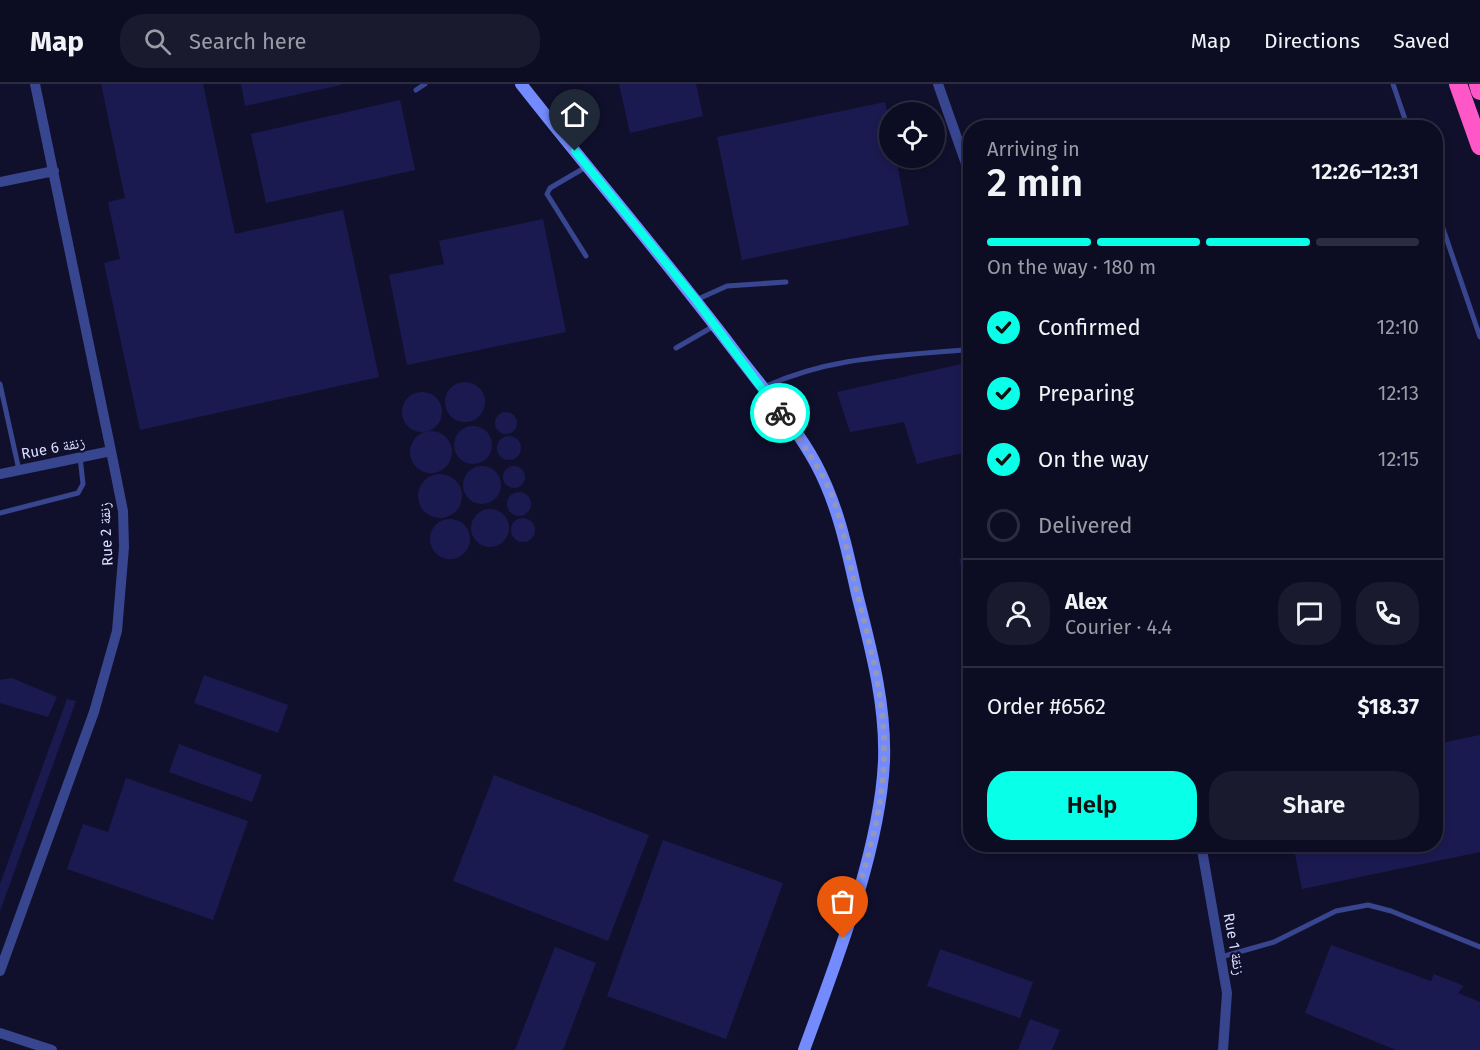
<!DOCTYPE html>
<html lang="en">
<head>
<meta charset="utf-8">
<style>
  :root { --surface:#0c0c22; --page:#1a1a2f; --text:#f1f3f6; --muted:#9a9ba5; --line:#2c2c40; --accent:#08ffe8 }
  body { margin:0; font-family:"Fira Sans","Noto Naskh Arabic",sans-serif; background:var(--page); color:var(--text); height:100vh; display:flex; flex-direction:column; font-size:22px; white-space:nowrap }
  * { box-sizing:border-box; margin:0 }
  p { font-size:20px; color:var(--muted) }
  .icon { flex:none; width:33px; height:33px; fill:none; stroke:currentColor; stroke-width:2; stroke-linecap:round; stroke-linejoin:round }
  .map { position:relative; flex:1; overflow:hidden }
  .details { position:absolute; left:963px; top:36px; width:480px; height:732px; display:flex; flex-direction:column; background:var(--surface); border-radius:24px; box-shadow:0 3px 9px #0003,0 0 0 2px var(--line) }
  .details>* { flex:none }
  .buttons { position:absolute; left:879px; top:18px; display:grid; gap:12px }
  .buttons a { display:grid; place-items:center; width:66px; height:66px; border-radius:50%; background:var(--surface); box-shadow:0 3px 9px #0003,0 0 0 2px var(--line); font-size:30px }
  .pin { position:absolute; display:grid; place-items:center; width:51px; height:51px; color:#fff; margin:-62px -26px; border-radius:50% 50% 50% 0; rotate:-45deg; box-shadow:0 0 6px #0007 }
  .pin .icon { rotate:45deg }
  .courier { position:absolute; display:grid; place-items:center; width:60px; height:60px; margin:-30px; border:4px solid #08ffe8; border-radius:50%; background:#fff; color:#222; box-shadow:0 2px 8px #0007 }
  .headline em { font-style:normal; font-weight:600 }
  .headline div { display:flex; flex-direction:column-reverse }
  .headline { display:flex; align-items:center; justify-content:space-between; height:102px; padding:0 24px }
  h1 { font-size:39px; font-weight:600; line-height:45px }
  .bar { display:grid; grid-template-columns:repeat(4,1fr); gap:9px 6px; align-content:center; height:72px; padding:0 24px }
  .bar i { height:8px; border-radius:4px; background:var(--line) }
  .bar .current { background:var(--accent) }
  .bar p { grid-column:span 4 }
  .line { display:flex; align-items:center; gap:15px; padding:0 24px; border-top:2px solid var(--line) }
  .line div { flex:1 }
  .round { display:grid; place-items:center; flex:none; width:63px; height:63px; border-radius:24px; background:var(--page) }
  ol { padding:0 24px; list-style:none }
  li { display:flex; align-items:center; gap:18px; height:66px }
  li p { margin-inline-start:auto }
  li .icon { padding:6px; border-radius:50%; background:var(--accent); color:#111; stroke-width:4 }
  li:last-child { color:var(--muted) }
  li i { width:33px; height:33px; border:3px solid var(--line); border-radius:50% }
  .cta { display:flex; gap:12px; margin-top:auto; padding:12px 24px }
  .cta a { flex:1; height:69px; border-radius:24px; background:var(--accent); color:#111; font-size:24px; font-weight:600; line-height:69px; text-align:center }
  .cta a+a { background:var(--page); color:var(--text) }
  header { display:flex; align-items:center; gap:36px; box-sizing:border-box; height:84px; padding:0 30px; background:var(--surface); border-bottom:2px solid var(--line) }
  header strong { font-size:28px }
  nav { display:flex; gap:33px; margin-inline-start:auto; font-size:21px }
  .search { width:420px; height:54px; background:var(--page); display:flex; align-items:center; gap:15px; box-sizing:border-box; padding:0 21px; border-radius:24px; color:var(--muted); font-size:22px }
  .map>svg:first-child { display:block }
  .building { fill:#1b1a50 }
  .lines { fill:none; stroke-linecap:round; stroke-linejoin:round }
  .lane { stroke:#38458f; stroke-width:5 }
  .street { stroke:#38458f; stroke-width:10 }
  .secondary { stroke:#738bff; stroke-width:12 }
  .highway { stroke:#ff57c8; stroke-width:18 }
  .done { stroke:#9597b6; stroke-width:6; stroke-dasharray:0 10.8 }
  .route { stroke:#08ffe8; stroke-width:8 }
  .labels { text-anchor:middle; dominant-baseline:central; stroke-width:4.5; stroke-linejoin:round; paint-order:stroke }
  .street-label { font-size:15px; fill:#dcdfff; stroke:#10102d }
</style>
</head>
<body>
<header>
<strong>Map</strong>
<div class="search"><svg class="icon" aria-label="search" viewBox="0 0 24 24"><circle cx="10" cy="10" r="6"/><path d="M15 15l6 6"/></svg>Search here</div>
<nav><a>Map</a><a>Directions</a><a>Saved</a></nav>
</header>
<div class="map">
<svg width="1480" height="966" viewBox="0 0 1480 966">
  <rect width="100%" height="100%" fill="#10102d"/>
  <!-- building -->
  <path class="building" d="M101 0H203L235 150 343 126 379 293 140 346 104 179 120 175 108 118 125 114Z
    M241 0H341V1L245 22Z
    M619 0H696L703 32 630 49Z
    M400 16 415 86 266 119 251 50Z
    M885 18 890 43V74H896L909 141 742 176 717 53Z
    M543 135 566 248 407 281 389 191 444 180 439 157Z
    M970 278V367L917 380 904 338 850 348 837 308Z
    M445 318a20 20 0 1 1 40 0a20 20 0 1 1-40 0Z
    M402 328a20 20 0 1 1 40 0a20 20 0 1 1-40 0Z
    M495 339a11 11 0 1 1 22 0a11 11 0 1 1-22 0Z
    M454 361a19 19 0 1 1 38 0a19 19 0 1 1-38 0Z
    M410 368a21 21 0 1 1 42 0a21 21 0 1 1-42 0Z
    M497 364a12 12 0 1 1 24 0a12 12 0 1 1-24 0Z
    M503 393a11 11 0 1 1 22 0a11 11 0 1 1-22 0Z
    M463 401a19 19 0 1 1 38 0a19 19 0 1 1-38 0Z
    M418 412a22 22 0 1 1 44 0a22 22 0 1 1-44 0Z
    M507 420a12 12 0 1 1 24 0a12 12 0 1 1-24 0Z
    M471 444a19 19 0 1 1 38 0a19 19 0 1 1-38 0Z
    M511 446a12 12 0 1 1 24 0a12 12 0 1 1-24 0Z
    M430 455a20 20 0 1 1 40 0a20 20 0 1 1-40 0Z
    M970 471V506L959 475Z
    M204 591 288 621 278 649 194 619Z
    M12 594 57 613 48 633 0 619V596Z
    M67 615 76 617 0 827V800Z
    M1480 651V768L1302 805 1293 760H1436V660Z
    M179 660 262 691 252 718 169 688Z
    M494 691 649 751 608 857 453 797Z
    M126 694 248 737 213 836 67 785 83 740 108 748Z
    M663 756 783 799 726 955 607 912Z
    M1331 861 1431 897 1434 890 1464 902 1458 909 1480 918V966H1396L1305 929Z
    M555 863 596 879 563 966H515Z
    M940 865 1033 898 1020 934 927 902Z
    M1030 935 1060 946 1052 966H1018Z"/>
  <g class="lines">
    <!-- lane -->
    <path class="lane" d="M1393 0 1408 44
      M416 6 425 0
      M1436 124 1480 253
      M586 172 547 110 550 104 586 83
      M696 216 727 202 786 198
      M676 264 714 242
      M0 300 19 386
      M764 303C830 273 893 272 963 266
      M0 429 78 409 83 400 80 373
      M1221 873 1274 858 1336 827 1368 821 1391 827 1480 863"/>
    <!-- street -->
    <path class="street" d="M938 0 970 91
      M0 98 54 87
      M0 390 111 367
      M1201 760 1227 909 1223 966
      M0 887 94 628 117 547 124 463 123 427 111 367 35 0
      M0 949 52 966"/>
    <!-- secondary -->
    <path class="secondary" d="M521 0C591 89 665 175 733 265 760 301 795 341 816 380 838 421 847 465 857 510 871 565 886 620 884 677 880 767 835 881 804 966"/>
    <!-- highway -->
    <path class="highway" d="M1458 0 1480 62
      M1478 0 1480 7"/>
  </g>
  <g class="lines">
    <!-- done -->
    <path class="done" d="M780 329C799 354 818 380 831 409 841 434 846 463 852 488 867 550 886 613 884 676 882 736 861 797 843 854"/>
    <!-- route -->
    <path class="route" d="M575 67 696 216 780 329"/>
  </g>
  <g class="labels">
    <!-- street labels -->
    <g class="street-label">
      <text transform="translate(53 364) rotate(-11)">Rue 6 زنقة</text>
      <text transform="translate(106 450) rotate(-93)">Rue 2 زنقة</text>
      <text transform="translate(1234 860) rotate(80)">Rue 1 زنقة</text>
    </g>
  </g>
</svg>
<div class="buttons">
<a><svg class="icon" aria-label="locate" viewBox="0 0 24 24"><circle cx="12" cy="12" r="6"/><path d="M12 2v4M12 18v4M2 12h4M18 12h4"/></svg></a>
</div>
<div class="pin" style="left:843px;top:854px;background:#ea580c"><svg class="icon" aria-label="bag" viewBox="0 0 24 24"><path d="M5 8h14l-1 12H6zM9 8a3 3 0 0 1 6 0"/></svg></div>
<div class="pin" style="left:575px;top:67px;background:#1f2937"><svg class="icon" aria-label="home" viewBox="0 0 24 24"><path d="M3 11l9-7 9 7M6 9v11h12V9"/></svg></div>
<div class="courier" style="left:780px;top:329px"><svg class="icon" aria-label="bike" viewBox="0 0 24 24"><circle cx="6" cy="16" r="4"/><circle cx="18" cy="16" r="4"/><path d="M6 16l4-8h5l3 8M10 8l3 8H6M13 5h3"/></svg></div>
<section class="details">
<div class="headline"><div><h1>2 min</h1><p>Arriving in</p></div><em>12:26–12:31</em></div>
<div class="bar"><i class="current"></i><i class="current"></i><i class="current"></i><i></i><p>On the way · 180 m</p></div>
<ol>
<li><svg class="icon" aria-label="check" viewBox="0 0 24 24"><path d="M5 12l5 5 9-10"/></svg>Confirmed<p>12:10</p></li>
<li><svg class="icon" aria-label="check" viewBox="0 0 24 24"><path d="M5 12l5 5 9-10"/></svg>Preparing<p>12:13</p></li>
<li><svg class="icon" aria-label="check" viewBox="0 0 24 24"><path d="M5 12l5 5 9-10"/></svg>On the way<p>12:15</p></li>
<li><i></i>Delivered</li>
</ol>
<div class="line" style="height:108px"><a class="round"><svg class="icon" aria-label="person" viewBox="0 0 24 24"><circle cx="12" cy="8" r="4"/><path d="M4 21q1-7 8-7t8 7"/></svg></a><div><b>Alex</b><p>Courier · 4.4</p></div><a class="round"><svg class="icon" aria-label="chat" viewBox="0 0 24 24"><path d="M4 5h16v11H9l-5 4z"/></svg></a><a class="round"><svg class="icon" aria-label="phone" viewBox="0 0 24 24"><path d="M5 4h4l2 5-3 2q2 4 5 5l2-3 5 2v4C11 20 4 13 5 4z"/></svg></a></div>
<div class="line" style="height:78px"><div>Order #6562</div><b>$18.37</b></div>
<div class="cta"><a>Help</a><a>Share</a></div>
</section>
</div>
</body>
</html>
